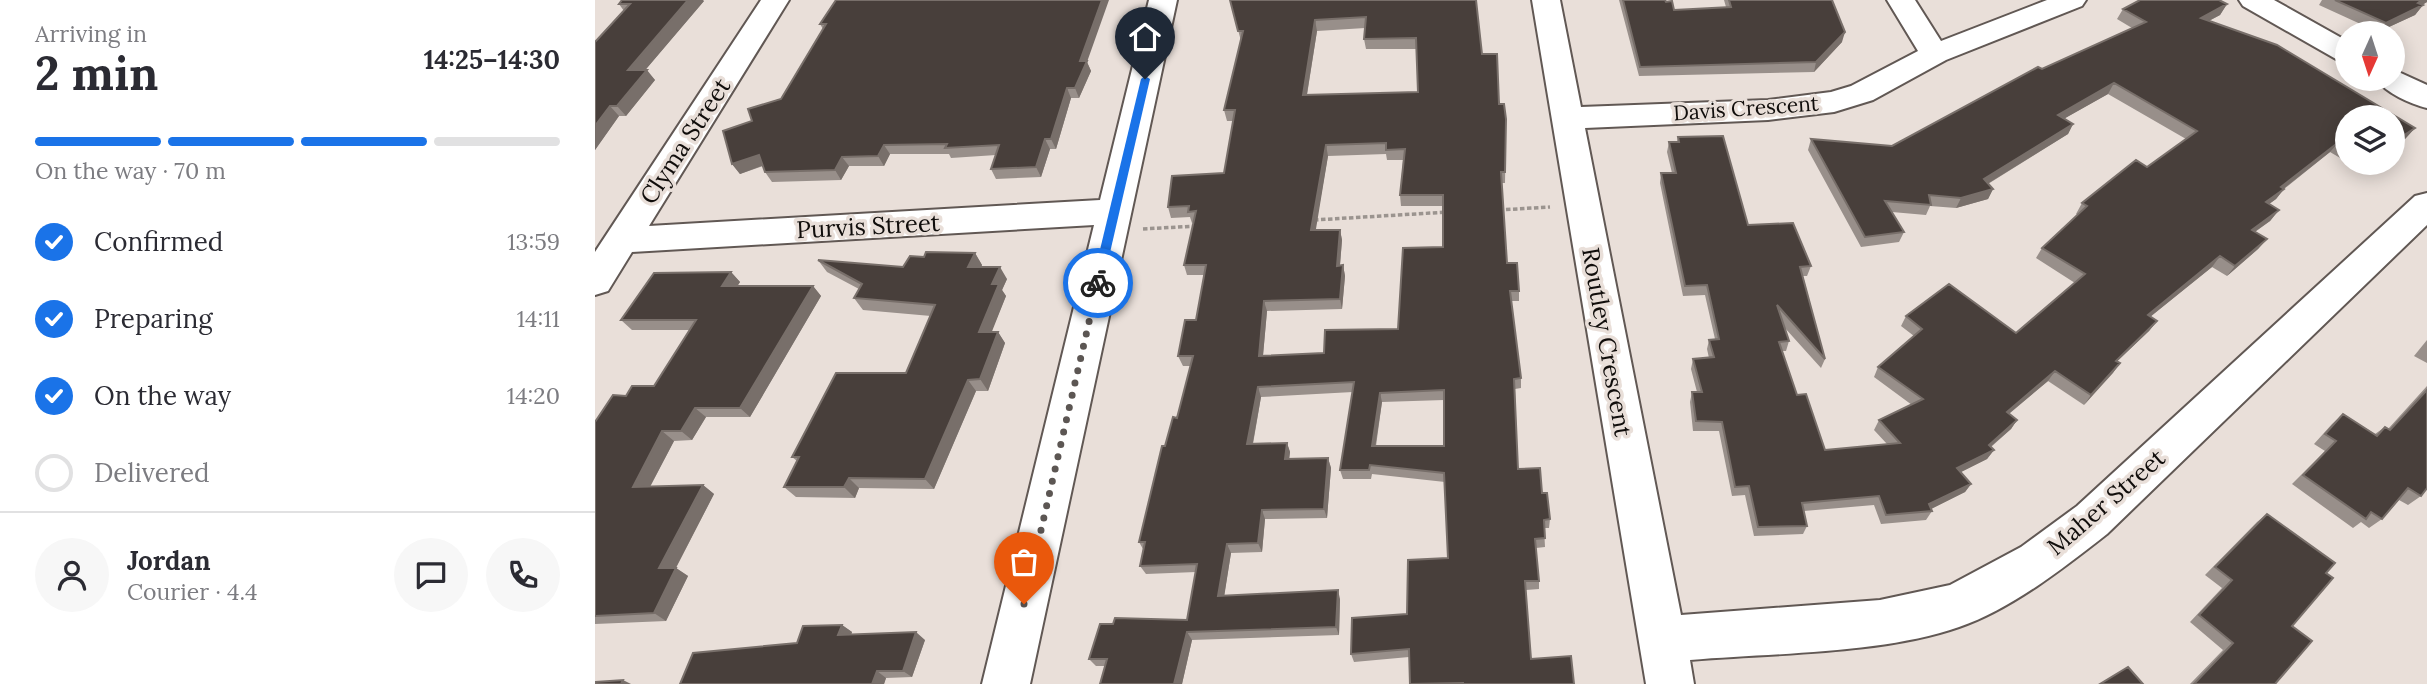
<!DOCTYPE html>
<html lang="en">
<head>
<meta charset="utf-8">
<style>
  :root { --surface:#fff; --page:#f7f7f7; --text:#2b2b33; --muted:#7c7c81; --line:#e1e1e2; --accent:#1a73e8 }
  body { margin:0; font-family:Lora,serif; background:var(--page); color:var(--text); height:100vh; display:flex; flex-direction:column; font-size:26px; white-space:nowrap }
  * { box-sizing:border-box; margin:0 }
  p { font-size:23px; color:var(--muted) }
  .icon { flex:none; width:38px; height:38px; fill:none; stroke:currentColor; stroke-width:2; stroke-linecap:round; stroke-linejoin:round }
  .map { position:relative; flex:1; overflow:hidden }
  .panel { display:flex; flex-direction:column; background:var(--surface); width:595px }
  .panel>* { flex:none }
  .needle { width:46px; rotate:183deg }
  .tools { position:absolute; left:1740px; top:21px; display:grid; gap:14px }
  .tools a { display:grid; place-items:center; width:70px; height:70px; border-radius:50%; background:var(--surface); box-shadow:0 4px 18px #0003; font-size:35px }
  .pin { position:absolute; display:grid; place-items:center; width:60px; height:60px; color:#fff; margin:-72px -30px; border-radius:50% 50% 50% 0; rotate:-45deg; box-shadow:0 0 7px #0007 }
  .pin .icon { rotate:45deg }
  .courier { position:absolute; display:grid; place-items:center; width:70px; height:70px; margin:-35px; border:5px solid #1a73e8; border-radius:50%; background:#fff; color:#222; box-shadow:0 2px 9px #0007 }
  .head em { font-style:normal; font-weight:700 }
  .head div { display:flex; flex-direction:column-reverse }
  .head { display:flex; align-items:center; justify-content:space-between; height:119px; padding:0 35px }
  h1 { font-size:46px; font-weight:700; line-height:52px }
  .bar { display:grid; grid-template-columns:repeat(4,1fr); gap:10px 7px; align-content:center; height:84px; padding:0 35px }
  .bar i { height:9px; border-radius:5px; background:var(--line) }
  .bar .current { background:var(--accent) }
  .bar p { grid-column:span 4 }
  .line { display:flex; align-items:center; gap:18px; padding:0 35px; border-top:2px solid var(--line) }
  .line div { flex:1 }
  .round { display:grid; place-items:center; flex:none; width:74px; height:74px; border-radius:37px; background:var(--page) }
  ol { padding:0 35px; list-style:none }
  li { display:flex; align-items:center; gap:21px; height:77px }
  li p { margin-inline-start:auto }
  li .icon { padding:7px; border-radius:50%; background:var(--accent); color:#fff; stroke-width:4 }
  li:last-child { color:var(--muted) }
  li i { width:38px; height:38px; border:4px solid var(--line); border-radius:50% }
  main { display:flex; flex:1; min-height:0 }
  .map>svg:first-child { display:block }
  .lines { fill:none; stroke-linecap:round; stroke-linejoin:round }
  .minor-casing { stroke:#615854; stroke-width:4 }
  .path { stroke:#9b948f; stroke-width:3.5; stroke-dasharray:4.5 2.5; stroke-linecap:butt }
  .minor { fill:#fff; fill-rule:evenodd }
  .wall { fill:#988f8a; fill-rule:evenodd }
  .shaded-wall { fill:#786f6a }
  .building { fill:#483f3b; stroke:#786f6a; stroke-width:2; fill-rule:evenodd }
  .route { fill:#1a73e8 }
  .done { stroke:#5c5653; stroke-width:7; stroke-dasharray:0 12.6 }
  .labels { text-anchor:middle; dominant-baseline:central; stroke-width:7; stroke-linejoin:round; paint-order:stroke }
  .far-street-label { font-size:21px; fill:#100d0b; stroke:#e9dfd9 }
  .street-label { font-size:24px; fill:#100d0b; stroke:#e9dfd9 }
</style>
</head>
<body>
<main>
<section class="panel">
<div class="head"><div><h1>2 min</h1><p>Arriving in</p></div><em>14:25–14:30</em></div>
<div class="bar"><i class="current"></i><i class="current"></i><i class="current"></i><i></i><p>On the way · 70 m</p></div>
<ol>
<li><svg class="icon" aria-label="check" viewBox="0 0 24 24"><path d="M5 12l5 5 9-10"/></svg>Confirmed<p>13:59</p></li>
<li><svg class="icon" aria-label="check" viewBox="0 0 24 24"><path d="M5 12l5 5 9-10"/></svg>Preparing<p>14:11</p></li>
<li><svg class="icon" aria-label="check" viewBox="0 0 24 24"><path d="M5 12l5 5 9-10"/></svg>On the way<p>14:20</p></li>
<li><i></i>Delivered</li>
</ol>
<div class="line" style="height:126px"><a class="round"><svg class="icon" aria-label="person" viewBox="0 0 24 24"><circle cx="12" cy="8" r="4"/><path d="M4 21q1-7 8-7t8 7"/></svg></a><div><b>Jordan</b><p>Courier · 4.4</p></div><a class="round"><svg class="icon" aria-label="chat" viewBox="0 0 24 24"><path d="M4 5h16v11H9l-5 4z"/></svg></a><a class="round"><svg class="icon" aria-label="phone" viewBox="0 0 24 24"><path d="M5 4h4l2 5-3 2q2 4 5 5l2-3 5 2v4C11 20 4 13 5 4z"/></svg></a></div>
</section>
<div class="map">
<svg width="1832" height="684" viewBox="0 0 1832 684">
  <rect width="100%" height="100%" fill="#e9dfd9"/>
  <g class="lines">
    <!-- minor casing -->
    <g class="minor-casing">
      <path id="minor" d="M166 0H194L54 226 505 200 554 0H582L435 684H387L499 225 37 252 13 291 0 295V252Z
        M937 0H965L986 107 1173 100 1236 92 1256 86 1323 51 1292 0H1320L1346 41 1452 0H1491L1487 6 1351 60 1278 100 1239 112 1173 120 990 128 1086 615 1285 600 1355 585 1426 547 1482 506 1820 196 1832 193V225L1512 534C1470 567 1415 610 1364 627 1287 654 1177 653 1095 660L1099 684H1051Z
        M1644 0H1679L1752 41V62L1741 59 1648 6Z
        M1797 69 1832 85V108C1816 104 1790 93 1782 79H1797Z"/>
    </g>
    <!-- path -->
    <path class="path" d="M904 210 955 207
      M719 220 854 212
      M548 229 602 226"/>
    <!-- minor -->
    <use href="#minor" class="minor"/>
  </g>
  <!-- wall -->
  <path class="wall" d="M241 0 492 62 496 71 484 98H476L461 149H455L446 177 401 179 396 169 401 155 356 158 354 154H295L289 166H254L246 180 177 182 170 172 168 166 145 174 137 164 157 121 186 99 228 29 225 24Z
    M635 0H881L887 54 911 119 910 183H907L912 263 924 291V301H916L926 378V388L920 389 923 469 947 493 955 519 954 528H949L950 547 941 548 944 581V589L931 590 936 659 979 684H815L814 657 759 662 756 654 812 614 853 558 850 482 777 474 776 479H748L745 470 758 392 666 397 658 444 692 443 695 452 694 459 733 458 736 468 732 518 670 519 667 552 636 553 629 596 745 599 744 635 597 640 587 684H505L510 666H501L494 659 518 624 592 620 601 572 551 574 545 566 548 549 544 542 570 446 582 418 596 366H588L583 356 601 320 609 275H592L589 265 599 222 597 223 595 217 576 218 573 207 629 173 638 121H632L629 110 646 41ZM770 28 769 39 771 49H822L823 92 712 95 722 31ZM791 154 792 160H808L805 195 806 206H848V247L803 329 729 353 668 356 672 311 747 309 750 276 748 265 745 266 747 240 745 230H720L733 156ZM849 400V446H781L787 402Z
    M1024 0H1070L1079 10 1131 7 1129 0H1237L1247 42 1219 72 1044 76Z
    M1545 0H1624L1632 4 1625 15 1614 21 1682 45 1820 128 1810 139 1797 147V117H1752V162L1735 152 1689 189 1681 199 1674 204 1684 210 1675 221 1660 232 1672 239 1663 249 1632 276 1617 267 1555 317 1562 321 1554 331 1522 361 1525 363 1489 405 1453 381 1414 414 1422 420 1416 429 1396 447 1399 450 1392 459 1366 472 1376 484 1370 492 1336 509 1337 511 1331 520 1286 524 1279 505 1209 511 1212 526 1208 534 1159 536 1150 495 1137 496 1124 431H1098L1095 402 1097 392H1102L1096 369 1098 359 1114 358 1112 349 1114 340 1120 339 1110 295 1088 296 1065 183 1066 173H1077L1072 152 1074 142H1082L1083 137 1128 136 1153 225 1198 223 1216 266 1212 276H1208L1230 359 1226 368 1189 327 1194 341 1191 351H1187L1202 395 1211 394 1230 450 1292 444 1279 430 1284 420 1317 405 1279 377 1283 367 1319 336 1306 326 1311 316 1354 284 1421 333 1480 283 1441 258 1447 248 1483 215 1481 214 1487 203 1541 160 1552 167 1591 139 1513 94 1470 118 1478 124 1473 134 1393 184 1398 189 1393 199 1361 208 1335 206 1331 215 1297 212 1309 232 1304 242 1266 247 1213 150 1216 139 1297 146 1443 67 1447 69 1537 28 1522 19 1528 9Z
    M1727 0H1832V2L1827 5H1828L1820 15 1783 32 1724 5Z
    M109 1 50 70 60 80 31 116H24L0 150V42L29 11 24 4Z
    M1753 163H1773L1763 169Z
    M380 253 387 265 386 267 412 279 407 290 411 296 396 332H403L410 343 393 391H381L339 489 264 488 260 498 201 497 189 487 202 461 197 457 311 373 336 316 268 310 259 298 264 289 232 272 223 260 308 267 329 257Z
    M136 272 145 282 142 286H218L226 296 155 417H111L97 440 79 441 55 487 108 485 119 494 81 568 93 576 71 621 0 624V422L31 396 59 386 95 330H37L26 320Z
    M1832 340V363L1819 356Z
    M1832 386V488L1826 496 1813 505 1804 500 1787 519 1774 528 1766 522 1758 528 1697 484 1730 451 1719 444 1737 424 1748 414 1780 434 1790 427 1793 429Z
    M1672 514 1731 573 1697 626 1680 684H1595L1628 650 1595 622 1627 588 1610 575 1662 522Z
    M247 625 257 632 256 635 330 640 317 677 291 678 289 684H85L202 643Z"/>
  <!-- shaded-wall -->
  <path class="shaded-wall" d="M93 0H108L109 1 41 81 33 70Z
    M507 0H514L492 62 496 71 484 98 480 88 485 61Z
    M1827 0H1832V2L1822 8 1828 5 1820 15 1783 32 1791 23Z
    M1632 4 1625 15 1600 28 1606 18Z
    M720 20 722 31 710 106 708 95Z
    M1250 32 1247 42 1219 72 1221 62Z
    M52 70 60 80 31 116 22 106Z
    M1519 83 1513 94 1458 125 1463 115Z
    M472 88 476 98 461 149 456 139Z
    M15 106 24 116 0 150V126Z
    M1478 124 1473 134 1384 189 1389 179Z
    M1820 128 1810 139 1797 147V143Z
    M450 139 455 149 446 177 441 167Z
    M1744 142 1735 152 1678 197 1686 187Z
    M289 145 295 154 289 166 283 156Z
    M731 145 733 156 719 241 716 230Z
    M164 155 172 164 145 174 137 164Z
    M247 157 254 166 246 180 240 170Z
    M1398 189 1393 199 1361 208 1366 198Z
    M1689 189 1681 199 1662 213 1671 202Z
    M1684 210 1675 221 1648 240 1657 230Z
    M745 230 747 240 744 276 742 266Z
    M1672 239 1663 249 1632 276 1640 266Z
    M380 253 387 265 381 279 373 267Z
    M1625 256 1617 267 1545 325 1553 315Z
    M748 265 750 276 747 309 745 299Z
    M405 267 412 279 407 290 411 296 392 344 384 332 397 284Z
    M136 272 145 282 136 296 127 286Z
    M218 286 226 296 155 417 145 408Z
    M669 301 672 311 667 366 664 356Z
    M1562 321 1554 331 1513 370 1521 361Z
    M403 332 410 343 393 391 385 379Z
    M1525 363 1518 373 1489 405 1496 395Z
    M1460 371 1453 381 1405 421 1412 412Z
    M373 380 381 391 339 489 330 479Z
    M663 387 666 397 656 453 652 444Z
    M785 393 787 402 779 455 777 446Z
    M100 408 111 417 97 440 86 431Z
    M1422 420 1416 429 1387 454 1394 445Z
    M67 431 79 441 50 496 38 487Z
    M692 443 695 452 693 468 690 459Z
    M1399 450 1392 459 1356 477 1362 468Z
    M733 458 736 468 732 518 729 509Z
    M254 478 264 488 260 498 249 487Z
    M1376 484 1370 492 1332 511 1334 504Z
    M108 485 119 494 76 577 64 568Z
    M667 510 670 519 667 552 663 543Z
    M632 544 636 553 628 604 623 596Z
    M81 568 93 576 71 621 59 613Z
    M743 590 745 599 744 635 741 627Z
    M247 625 257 632 253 643 243 635Z
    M321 632 330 640 317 677 308 671Z
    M592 632 597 640 587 684H579Z
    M282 671 291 678 289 684H277Z
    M28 680 36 684H26Z"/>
  <!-- building -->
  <path class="building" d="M27 0H93L33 70H52L22 106H15L0 126V42L35 4H24Z
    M241 0H507L485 61H492L480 88H472L456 139H450L441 167 396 169 404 145 350 148 352 144 289 145 283 156 247 157 240 170 170 172 164 155 137 164 128 131 157 121 153 109 186 99 231 24H225Z
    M635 0H881L887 54H902L904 104H909L911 119 910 172H906L912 263H922L924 291H915L926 378 919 379 923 469 945 468 947 493H952L955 519 949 520 950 538 940 539 944 581H930L936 659 976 656 979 684H868V683L815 684 814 649 756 654 757 618 812 614 813 560 853 558 849 473 775 465 774 470H745L759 382 663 387 652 444 692 443 690 459 733 458 729 509 667 510 663 543 632 544 623 596 743 590 741 627 592 632 579 684H505L512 659H494L505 624H518L520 618 592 620 602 564 545 566 550 542H544L567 446H570L578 417 582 418 598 356H583L590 320H601L611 265H589L601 211 593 212 594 206 573 207 577 176 629 173 640 110H629L648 31H643ZM771 17 769 39 821 38 823 92 708 95 720 20ZM791 143V150L810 149 805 195H848V247L808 248 803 329 730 330 729 353 664 356 669 301 745 299 748 265 742 266 745 230H716L731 145ZM849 390V446H777L785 393Z
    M1028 0H1070L1071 2 1077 1 1079 10 1136 7 1134 0H1237L1250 32 1221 62 1045 67Z
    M1545 0H1624L1632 4 1606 18 1682 45 1820 128 1797 143V117H1752V146L1744 142 1686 187 1689 189 1671 202 1684 210 1657 230 1672 239 1640 266 1625 256 1553 315 1562 321 1521 361 1525 363 1496 395 1460 371 1412 412 1422 420 1394 445 1399 450 1362 468 1376 484 1334 504 1337 511 1291 515 1284 496 1207 503 1212 526 1163 527 1154 486 1140 487 1127 422 1101 421 1097 392H1107L1098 359 1119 357 1114 340 1124 339 1112 285 1090 286 1066 173H1081L1074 142H1084L1083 137 1128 136 1153 225 1198 223 1216 266 1205 267 1230 359 1182 305 1194 341 1184 342 1202 395 1211 394 1230 450 1305 443 1284 420 1328 399 1283 367 1327 329 1311 316 1354 284 1421 333 1490 274 1447 248 1492 206 1487 203 1541 160 1552 167 1602 131 1519 83 1463 115 1478 124 1389 179 1398 189 1366 198 1334 195 1336 205 1290 201 1309 232 1270 237 1216 139 1297 146 1443 67 1447 69 1551 22 1528 9Z
    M1740 0H1827L1823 3 1828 5 1791 23Z
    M331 252 380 253 373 267H405L397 284H404L384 332H403L385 379 373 380 330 479 254 478 249 487H189L204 457H197L241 373H311L340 305 259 298 267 284 223 260 308 267 315 256 329 257Z
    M136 272 127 286H218L145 408H100L86 431H67L38 487 108 485 64 568H81L59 613 0 616V422L18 395 31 396 37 386H59L101 320H26L59 273Z
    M1832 390V488L1826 496 1813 488 1787 519 1776 512 1771 519 1708 475 1741 441 1730 434 1748 414 1782 436 1790 427 1795 430Z
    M1672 514 1740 563 1731 573 1738 578 1697 626 1717 641 1680 684H1599L1638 643 1604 615 1637 580 1620 567Z
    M247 625 243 635 321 632 308 671H282L277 684H85L98 653 202 643 208 626Z
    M1533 667 1548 684H1505Z
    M28 680 26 684H0V682Z"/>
  <!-- route -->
  <path class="route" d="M550 76 555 79 508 283 503 287 497 283 546 79Z"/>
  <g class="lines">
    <!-- done -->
    <path class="done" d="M429 604 503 283"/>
  </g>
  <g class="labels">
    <!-- far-street labels -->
    <g class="far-street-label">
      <text transform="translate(1151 108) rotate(-4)">Davis Crescent</text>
    </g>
    <!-- street labels -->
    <g class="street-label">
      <text transform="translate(90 141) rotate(-57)">Clyma Street</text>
      <text transform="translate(273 226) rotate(-3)">Purvis Street</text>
      <text transform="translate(1012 342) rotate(80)">Routley Crescent</text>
      <text transform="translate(1511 502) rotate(-41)">Maher Street</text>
    </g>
  </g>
</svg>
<div class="tools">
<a><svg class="needle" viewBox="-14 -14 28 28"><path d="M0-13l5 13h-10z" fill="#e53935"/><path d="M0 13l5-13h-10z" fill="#7c7c81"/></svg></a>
<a><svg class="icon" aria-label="layers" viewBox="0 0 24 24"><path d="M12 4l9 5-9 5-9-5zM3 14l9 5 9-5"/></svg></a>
</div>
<div class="pin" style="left:429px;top:604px;background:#ea580c"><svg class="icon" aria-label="bag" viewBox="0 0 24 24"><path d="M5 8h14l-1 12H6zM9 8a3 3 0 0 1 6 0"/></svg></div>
<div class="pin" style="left:550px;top:79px;background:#1f2937"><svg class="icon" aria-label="home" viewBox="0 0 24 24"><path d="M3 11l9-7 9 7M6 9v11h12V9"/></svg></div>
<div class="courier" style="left:503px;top:283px"><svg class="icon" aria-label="bike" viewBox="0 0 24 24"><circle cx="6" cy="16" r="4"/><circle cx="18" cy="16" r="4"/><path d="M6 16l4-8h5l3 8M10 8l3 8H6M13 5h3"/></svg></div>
</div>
</main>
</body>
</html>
